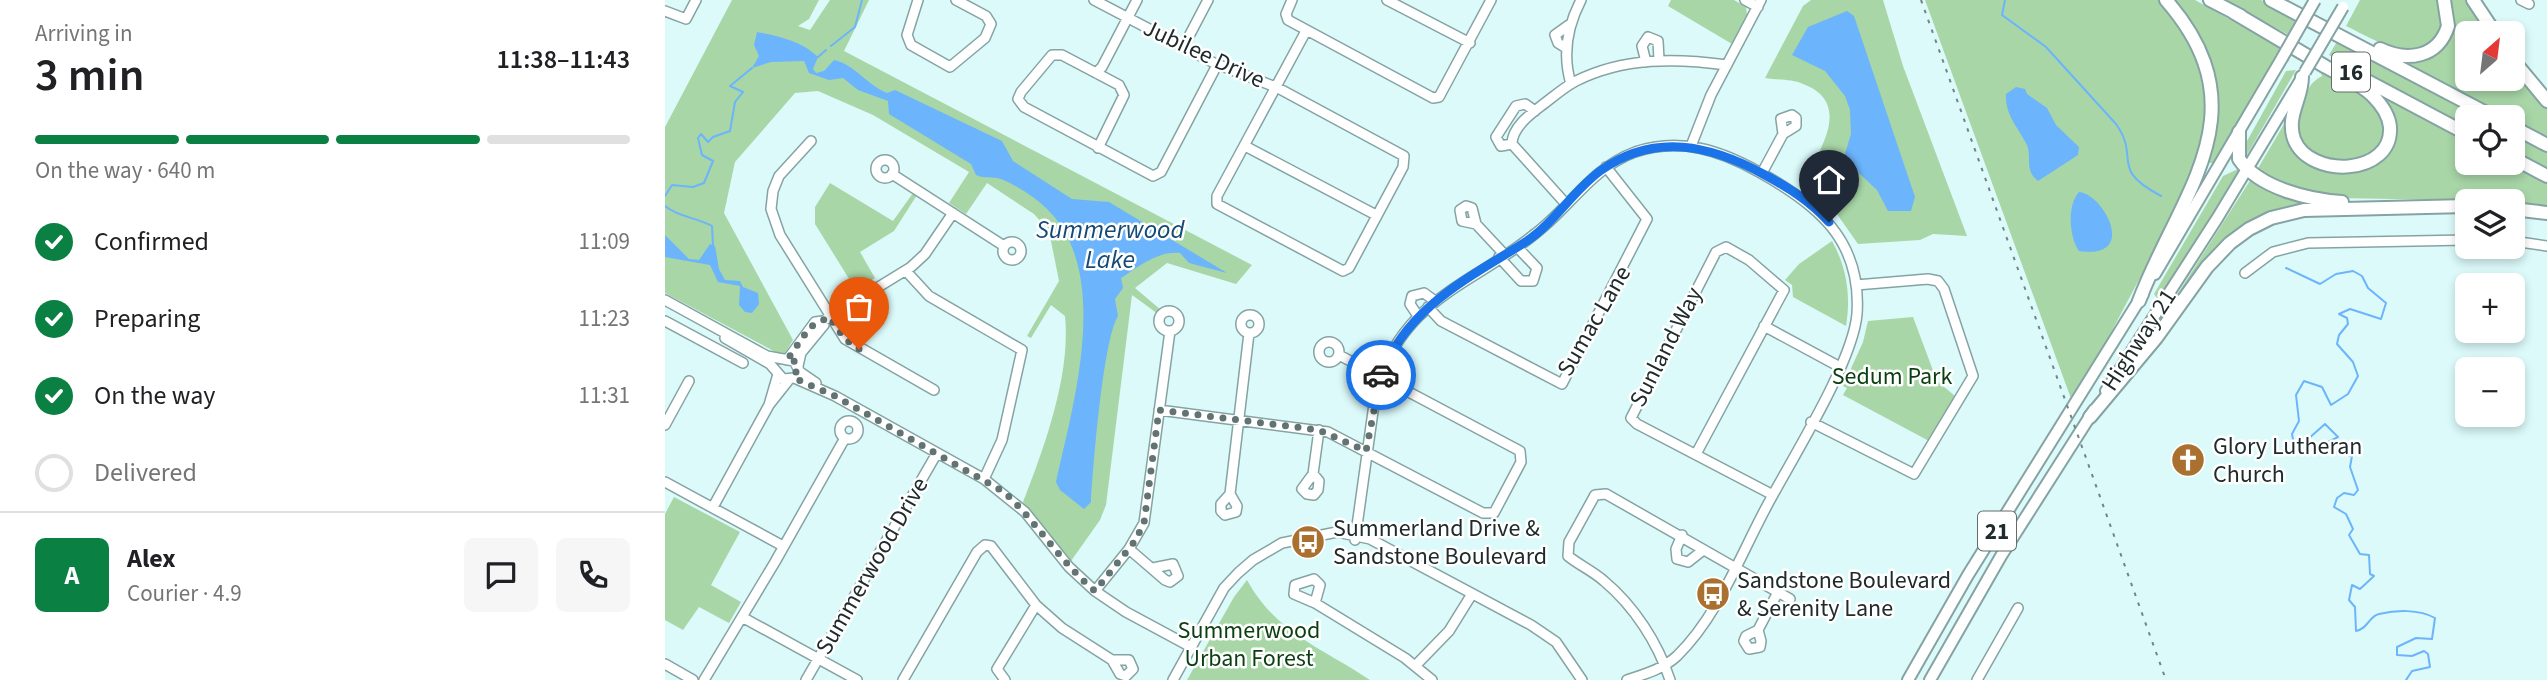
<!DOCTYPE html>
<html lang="en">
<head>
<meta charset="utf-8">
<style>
  :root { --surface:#fff; --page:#f6f6f6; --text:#202124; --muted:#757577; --line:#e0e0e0; --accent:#0b8043 }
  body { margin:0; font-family:"Source Sans 3",sans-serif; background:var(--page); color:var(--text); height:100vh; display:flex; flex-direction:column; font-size:26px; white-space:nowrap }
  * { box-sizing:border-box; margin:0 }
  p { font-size:23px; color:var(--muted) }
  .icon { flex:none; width:38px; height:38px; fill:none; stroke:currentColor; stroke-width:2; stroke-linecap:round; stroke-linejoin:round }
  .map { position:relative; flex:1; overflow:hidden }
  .side { display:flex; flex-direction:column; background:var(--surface); width:665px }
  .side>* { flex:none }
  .needle { width:46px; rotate:28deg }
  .tools { position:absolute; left:1790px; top:21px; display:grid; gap:14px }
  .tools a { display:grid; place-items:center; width:70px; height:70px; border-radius:10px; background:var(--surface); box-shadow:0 4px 10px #0003; font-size:35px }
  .pin { position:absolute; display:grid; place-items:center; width:60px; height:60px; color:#fff; margin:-72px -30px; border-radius:50% 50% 50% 0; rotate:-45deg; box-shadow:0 0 7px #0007 }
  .pin .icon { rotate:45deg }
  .courier { position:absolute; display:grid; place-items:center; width:70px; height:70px; margin:-35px; border:5px solid #1a73e8; border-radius:50%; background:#fff; color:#222; box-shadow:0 2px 9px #0007 }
  .overview em { font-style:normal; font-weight:600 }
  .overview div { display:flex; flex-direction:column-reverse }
  .overview { display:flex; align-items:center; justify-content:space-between; height:119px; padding:0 35px }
  h1 { font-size:46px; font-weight:600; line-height:52px }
  .bar { display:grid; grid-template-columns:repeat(4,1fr); gap:10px 7px; align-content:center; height:84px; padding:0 35px }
  .bar i { height:9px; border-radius:5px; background:var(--line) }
  .bar .selected { background:var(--accent) }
  .bar p { grid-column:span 4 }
  .line { display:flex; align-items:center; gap:18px; padding:0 35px; border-top:2px solid var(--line) }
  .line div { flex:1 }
  .round { display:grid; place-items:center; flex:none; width:74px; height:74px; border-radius:10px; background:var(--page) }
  ol { padding:0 35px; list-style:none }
  li { display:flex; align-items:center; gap:21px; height:77px }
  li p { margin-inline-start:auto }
  li .icon { padding:7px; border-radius:50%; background:var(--accent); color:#fff; stroke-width:4 }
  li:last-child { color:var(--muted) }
  li i { width:38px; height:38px; border:4px solid var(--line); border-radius:50% }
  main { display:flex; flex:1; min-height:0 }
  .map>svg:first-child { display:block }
  .green { fill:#a8d6a7 }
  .water { fill:#6cb4fb }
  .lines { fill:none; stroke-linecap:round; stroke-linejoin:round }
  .stream { stroke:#6cb4fb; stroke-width:2 }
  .minor-casing { stroke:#86a3a3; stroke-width:12 }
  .major-casing { stroke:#86a3a3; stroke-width:14 }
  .highway-casing { stroke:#86a3a3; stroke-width:16 }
  .minor { stroke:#fff; stroke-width:9 }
  .major { stroke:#fff; stroke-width:10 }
  .highway { stroke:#fff; stroke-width:12 }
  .rail { stroke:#728585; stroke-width:2; stroke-dasharray:3.5 7; stroke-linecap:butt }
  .major-bridge-casing { stroke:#86a3a3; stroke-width:14; stroke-linecap:butt }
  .major-bridge { stroke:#fff; stroke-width:10 }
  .done { stroke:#627373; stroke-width:7; stroke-dasharray:0 12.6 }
  .route { stroke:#1a73e8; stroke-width:9 }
  .labels { text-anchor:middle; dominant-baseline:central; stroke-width:5; stroke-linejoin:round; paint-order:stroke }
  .shield { fill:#fff; stroke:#636b6b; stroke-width:2 }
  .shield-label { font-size:23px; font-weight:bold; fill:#202b2b }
  .street-label { font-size:24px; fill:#202b2b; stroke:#fff }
  .park-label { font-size:24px; fill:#0a3f10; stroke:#fff }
  .poi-label { font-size:24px; fill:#202b2b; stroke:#fff; text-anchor:start }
  .water-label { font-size:26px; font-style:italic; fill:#154976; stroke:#fff }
</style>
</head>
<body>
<main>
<section class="side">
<div class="overview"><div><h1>3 min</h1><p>Arriving in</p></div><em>11:38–11:43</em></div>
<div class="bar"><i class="selected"></i><i class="selected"></i><i class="selected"></i><i></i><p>On the way · 640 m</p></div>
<ol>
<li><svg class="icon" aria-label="check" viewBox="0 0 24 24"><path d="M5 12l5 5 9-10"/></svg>Confirmed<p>11:09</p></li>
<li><svg class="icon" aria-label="check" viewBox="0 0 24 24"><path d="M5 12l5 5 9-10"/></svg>Preparing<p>11:23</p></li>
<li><svg class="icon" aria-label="check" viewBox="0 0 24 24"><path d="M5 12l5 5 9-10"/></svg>On the way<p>11:31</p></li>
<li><i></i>Delivered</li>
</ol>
<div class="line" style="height:126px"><b class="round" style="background:var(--accent);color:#fff">A</b><div><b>Alex</b><p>Courier · 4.9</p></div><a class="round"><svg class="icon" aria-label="chat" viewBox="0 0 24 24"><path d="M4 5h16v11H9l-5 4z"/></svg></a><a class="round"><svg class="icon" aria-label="phone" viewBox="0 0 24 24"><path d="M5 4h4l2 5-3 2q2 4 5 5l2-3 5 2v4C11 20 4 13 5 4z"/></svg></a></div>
</section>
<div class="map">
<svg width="1882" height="680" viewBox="0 0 1882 680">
  <rect width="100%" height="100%" fill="#dcfafa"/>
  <!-- green -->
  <path class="green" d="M67 0H154L144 19 133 26 145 30 165 0H204L179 51 587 265 571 284 502 263 470 288 496 310 493 314 467 295 441 505 435 520 406 561 358 502C379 448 406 375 400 316L386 305 366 338 362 336 394 281 384 231 369 214 322 183 301 214 284 203 304 172 208 115 153 91 130 93 70 162 59 213 128 340 118 356 0 293V127Z
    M1006 0H1069L1081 7 1082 15 1067 44 1003 6Z
    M1146 0H1218L1238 66 1302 236 1268 234 1255 240 1193 244 1167 207 1137 182C1154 153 1189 103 1138 84 1127 79 1112 80 1100 78L1138 6Z
    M1260 0H1493C1542 50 1553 124 1525 188 1512 218 1492 247 1476 276 1453 319 1431 361 1408 404Z
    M1506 0H1530L1616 48 1548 163H1544L1550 126 1548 86Z
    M1559 0H1596L1633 19 1624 35Z
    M1695 0H1775L1780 26C1751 69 1719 44 1681 26Z
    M1784 0H1800L1824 33H1802V79H1848V66L1882 106V139L1848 121V117H1841L1740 65 1758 60 1788 30Z
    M1673 40 1817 117H1802V129L1664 55Z
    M1631 70 1579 160 1577 150 1621 71Z
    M1655 70C1687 88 1721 98 1719 141 1704 162 1663 173 1643 150 1638 145 1634 137 1631 131 1635 111 1637 86 1657 76Z
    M1720 97 1802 140V163H1845L1882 182V209L1848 205V201L1671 198 1627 189 1592 170 1622 119 1633 154 1704 167 1729 118Z
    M1848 134 1882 152V171L1848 153Z
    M1573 169 1575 171 1496 297 1492 298 1489 294 1558 176Z
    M1586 179 1657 205 1599 217 1494 323Z
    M165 183 228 221 248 193 252 195 229 231 195 252 210 278 191 290 150 224V207Z
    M1167 241C1182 268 1186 296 1181 326L1128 297 1127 285 1120 280 1134 264Z
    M1248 317 1272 381 1290 396 1264 441 1178 395 1182 388 1178 386 1198 342 1203 321Z
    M9 497 75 532 46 585 76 602 64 623 34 607 18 630 0 620V514Z
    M582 580C612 634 656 647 705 680H522L569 597Z"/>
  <!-- water -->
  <path class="water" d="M1182 11 1189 16 1250 197 1246 211H1223L1212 190 1181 161 1179 157 1186 134 1185 110 1180 96 1160 71 1127 55 1143 27Z
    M92 32C113 36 137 41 153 57L148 69 151 73 159 71 169 60C189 64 202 85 222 93L230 90 337 141 348 161 407 199 444 202 562 273 524 263 515 253C492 251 475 266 456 278L458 288 450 299 453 316C438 340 428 467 426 502L419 509 395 490 391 482C408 404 448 272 381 208 370 197 351 185 336 179 328 176 320 179 311 175L306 164 224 114 223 101 193 90 178 78 164 80 144 73 139 61 106 62 87 68 94 56 89 45Z
    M1351 87 1360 89 1362 94 1382 108 1391 125 1414 147 1413 155 1373 181C1359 170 1367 157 1362 145 1353 127 1340 116 1341 94Z
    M1414 192C1439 194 1474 260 1414 251 1404 237 1402 205 1414 192Z
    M0 235 24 259 34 260 45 244 50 246 54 269 60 280 75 281 78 287 93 293 94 304 87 313 80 312 74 305 75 286 53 282 45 265 0 257Z"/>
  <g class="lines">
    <!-- stream -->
    <path class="stream" d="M1340 0 1337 15 1381 47 1451 124C1476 159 1443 168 1496 196
      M166 46 190 27 197 0
      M153 57 161 50
      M0 196 7 185 28 187 39 183 48 161 37 155 33 138 36 134 43 142 48 137 65 131 70 102 78 92 65 86 87 68
      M0 206C15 218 31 217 47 226L48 245
      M1621 268 1655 284 1671 274 1688 271 1697 276 1703 288 1721 303 1716 319 1685 309 1674 314 1682 318 1683 324 1674 335 1672 344 1688 362 1693 376 1683 394 1666 405 1657 387 1639 381 1631 395 1634 421 1627 434 1629 445 1634 447 1660 424 1673 437 1657 445 1658 449 1687 456 1685 467 1693 490 1689 495 1679 493 1672 498 1669 507 1681 514 1688 529 1684 535 1695 554 1704 555 1705 574 1709 576 1695 589 1687 585 1684 600 1690 607 1691 631C1703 629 1704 616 1714 614 1731 610 1754 609 1770 618L1767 639 1751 638 1732 647V655L1747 656 1759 651 1763 654 1765 667 1747 671 1741 680"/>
    <!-- minor casing -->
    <g class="minor-casing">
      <path id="minor" d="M253 0 242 35 246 45 285 67 320 38 326 24 321 16 291 0
        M429 0 549 63 613 88 739 156 738 167 684 268 678 271 552 204V196L641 31
        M627 0 621 14 623 20 768 98 774 97 826 0
        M722 0 805 43
        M1080 0 1093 7
        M1856 0 1864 4
        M0 11 21 19 31 0
        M522 40 543 0
        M901 48 893 43 890 35 904 25
        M981 62 977 46 983 37 993 41 994 60
        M431 73 437 67 472 0
        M906 84C897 54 902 27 916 0
        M146 141 114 176 108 191 106 209 115 235 180 339 269 390
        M847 144 836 146 831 137 851 106 860 104 870 111
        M580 146 711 215
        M1026 146 1046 95 1096 0
        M433 148 459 95 454 85 397 55H387L356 92 353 99 359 107 488 176 496 172 552 65
        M211 169a9 9 0 1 1 18 0a9 9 0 1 1-18 0Z
        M1097 173 1118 134 1131 126V118L1127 115 1116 119 1118 134
        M227 174 339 246
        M901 204 847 144C847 128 864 115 876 106 887 98 899 87 911 81 959 57 1011 58 1062 65
        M811 224 797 221 795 210 801 206 807 208 811 224 839 254
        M1848 241 1882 246
        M338 251a9 9 0 1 1 18 0a9 9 0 1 1-18 0Z
        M834 257 856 281H868L872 268 852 247
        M241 271 264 296 357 350 337 440 319 479
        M1580 273 1608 252 1643 243 1802 240
        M0 300 102 356 129 361 135 372 151 383
        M763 307 776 321 897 384 982 219 941 167
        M494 321a10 10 0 1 1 20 0a10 10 0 1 1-20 0Z
        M576 324a9 9 0 1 1 18 0a9 9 0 1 1-18 0Z
        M753 316 745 304 747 296 759 293 770 301
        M0 321 78 363
        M1099 326 1175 367
        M60 338 105 364 118 379 129 378
        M654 352a10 10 0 1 1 20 0a10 10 0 1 1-20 0Z
        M122 360 150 322 158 321 246 267 260 254 288 213
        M133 366 136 353 159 325 158 321
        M113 374 104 405 123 381
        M129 378 170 396 319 479 360 512 404 567 430 591 461 612 526 647
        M494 410 663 432 818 513H829L856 462 855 451 674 355
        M175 430a9 9 0 1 1 18 0a9 9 0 1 1-18 0Z
        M1146 422 1249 474 1308 376 1279 289 1273 281 1263 279 1191 285
        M0 425 24 381
        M1031 454 1119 290 1084 260 1061 247 1051 252 966 418 972 424 1108 495
        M648 474 654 481 653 490 649 495 642 494 637 489 648 474 654 430
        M0 482 118 546
        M565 494 572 506 571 512 560 515 556 511V504L565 494 584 333
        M48 507 104 405
        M1017 535 1011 549 1012 559 1023 562 1037 551
        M690 540 711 390C739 297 805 287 871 233 906 206 927 168 970 152 1015 137 1055 150 1094 172 1152 204 1197 240 1192 314 1188 362 1128 457 1104 502 1076 553 1054 615 1012 656 998 669 980 674 962 680
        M464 549 500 580 505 582 513 576 508 564 488 568
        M649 579 655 585 650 603 629 594 630 585Z
        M430 591 464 549 479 523 505 331
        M650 603 740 658 767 680
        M77 617 192 680
        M1093 630 1096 641 1095 647 1084 649 1079 641 1081 636 1093 630 1113 592
        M0 664 28 680
        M750 666 784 631 807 594
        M39 680 110 562 180 438
        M141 680 272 453
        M238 680 312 552 320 545 326 546 371 605 397 628 447 660H464L468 669 461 676 455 674 447 660
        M340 680 332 669 371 605
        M508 680 559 588 573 573 588 560 617 543 672 532 705 539 866 625 891 642 917 680
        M1005 680C993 643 969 606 939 581 928 571 914 565 903 556L904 542 930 495 941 494 1125 599
        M1312 680 1353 608"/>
    </g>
    <!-- major casing -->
    <g class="major-casing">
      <path id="major" d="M1490 274 1617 58
        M1441 391 1553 217 1635 81
        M1243 680 1303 575 1478 294
        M1265 680 1336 556 1429 410"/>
    </g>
    <!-- highway casing -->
    <g class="highway-casing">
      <path id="highway" d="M1545 0 1576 16
        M1606 0 1829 117
        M1808 0 1830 33
        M1568 12C1599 30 1630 49 1661 67 1676 75 1694 83 1707 95 1715 103 1724 115 1725 127 1728 176 1644 179 1629 139 1621 116 1637 99 1637 77
        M1715 49C1742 62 1773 58 1783 26L1779 0
        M1848 60 1882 101
        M1691 75 1802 134
        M1848 127 1882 145
        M1574 132V159C1594 188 1644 200 1677 202
        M1848 158 1882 176
        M1848 209 1882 213
        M1474 301C1515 193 1599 112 1501 0
        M1425 417 1491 338 1542 267 1565 243 1584 229 1606 218 1639 210 1802 206"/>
    </g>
    <!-- minor -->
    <use href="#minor" class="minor"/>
    <!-- major -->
    <use href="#major" class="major"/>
    <!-- highway -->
    <use href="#highway" class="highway"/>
    <!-- rail -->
    <path class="rail" d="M1256 0 1501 680"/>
    <!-- major-bridge casing -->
    <g class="major-bridge-casing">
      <path id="major-bridge" d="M1617 58 1650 0
        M1640 72 1678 7"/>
    </g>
    <!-- major-bridge -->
    <use href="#major-bridge" class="major-bridge"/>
  </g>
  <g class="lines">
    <!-- done -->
    <path class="done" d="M194 349 180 339 164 317 145 327 122 360 129 361 133 366 129 378 170 396 339 492C372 522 395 562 430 591L470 541 479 523 494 410 654 430 701 451 716 375"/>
    <!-- route -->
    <path class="route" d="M716 375C743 306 804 278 862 241 890 222 908 191 935 171 989 132 1046 145 1100 175 1124 188 1145 201 1164 222"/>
  </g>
  <!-- icons -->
  <defs>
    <g id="church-disc" transform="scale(1.75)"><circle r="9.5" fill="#a9702f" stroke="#fff"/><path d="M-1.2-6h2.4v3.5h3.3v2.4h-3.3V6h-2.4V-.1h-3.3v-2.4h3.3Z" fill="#fff"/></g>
    <g id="bus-disc" transform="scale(1.75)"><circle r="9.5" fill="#a9702f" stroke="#fff"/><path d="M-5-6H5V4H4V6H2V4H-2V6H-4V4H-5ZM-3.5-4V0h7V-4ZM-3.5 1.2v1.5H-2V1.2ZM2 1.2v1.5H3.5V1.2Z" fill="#fff"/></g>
  </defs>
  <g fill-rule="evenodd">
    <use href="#church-disc" x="1523" y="460"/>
    <use href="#bus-disc" x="643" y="542"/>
    <use href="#bus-disc" x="1048" y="594"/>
  </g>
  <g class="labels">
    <!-- shield labels -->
    <g class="shield">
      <rect x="1667" y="52.5" width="38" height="39" rx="5"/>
      <rect x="1313" y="511.5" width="38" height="39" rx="5"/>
    </g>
    <g class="shield-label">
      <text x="1686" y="72">16</text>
      <text x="1332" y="531">21</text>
    </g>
    <!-- street labels -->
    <g class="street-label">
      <text transform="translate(539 54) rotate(25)">Jubilee Drive</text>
      <text transform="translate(929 321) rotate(-60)">Sumac Lane</text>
      <text transform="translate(1474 340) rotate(-57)">Highway 21</text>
      <text transform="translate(1001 347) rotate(-63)">Sunland Way</text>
      <text transform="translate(207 566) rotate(-60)">Summerwood Drive</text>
    </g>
    <!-- park labels -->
    <g class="park-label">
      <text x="1227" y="376">Sedum Park</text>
      <text x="584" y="630">Summerwood<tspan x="584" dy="28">Urban Forest</tspan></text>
    </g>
    <!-- poi labels -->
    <g class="poi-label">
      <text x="1548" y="446">Glory Lutheran<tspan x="1548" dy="28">Church</tspan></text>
      <text x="668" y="528">Summerland Drive &amp;<tspan x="668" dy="28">Sandstone Boulevard</tspan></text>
      <text x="1072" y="580">Sandstone Boulevard<tspan x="1072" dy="28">&amp; Serenity Lane</tspan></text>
    </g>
    <!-- water labels -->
    <g class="water-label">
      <text x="445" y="229">Summerwood<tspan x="445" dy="30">Lake</tspan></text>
    </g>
  </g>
</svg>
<div class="tools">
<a><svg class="needle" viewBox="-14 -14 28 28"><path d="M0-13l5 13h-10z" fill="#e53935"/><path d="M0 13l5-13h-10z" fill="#757577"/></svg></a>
<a><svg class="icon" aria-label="locate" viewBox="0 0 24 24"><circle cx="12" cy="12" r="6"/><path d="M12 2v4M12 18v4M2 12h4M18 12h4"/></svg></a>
<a><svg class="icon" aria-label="layers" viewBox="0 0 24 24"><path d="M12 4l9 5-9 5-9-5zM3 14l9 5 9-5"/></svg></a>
<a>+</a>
<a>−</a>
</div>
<div class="pin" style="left:194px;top:349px;background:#ea580c"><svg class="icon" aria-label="bag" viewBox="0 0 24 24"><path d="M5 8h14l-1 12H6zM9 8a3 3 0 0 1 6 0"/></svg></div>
<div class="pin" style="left:1164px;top:222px;background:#1f2937"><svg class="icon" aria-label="home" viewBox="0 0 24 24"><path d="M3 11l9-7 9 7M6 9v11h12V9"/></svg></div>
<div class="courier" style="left:716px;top:375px"><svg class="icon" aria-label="car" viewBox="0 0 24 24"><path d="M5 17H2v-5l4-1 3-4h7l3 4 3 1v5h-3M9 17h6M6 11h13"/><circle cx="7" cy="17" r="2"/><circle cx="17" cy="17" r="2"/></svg></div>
</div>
</main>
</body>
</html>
